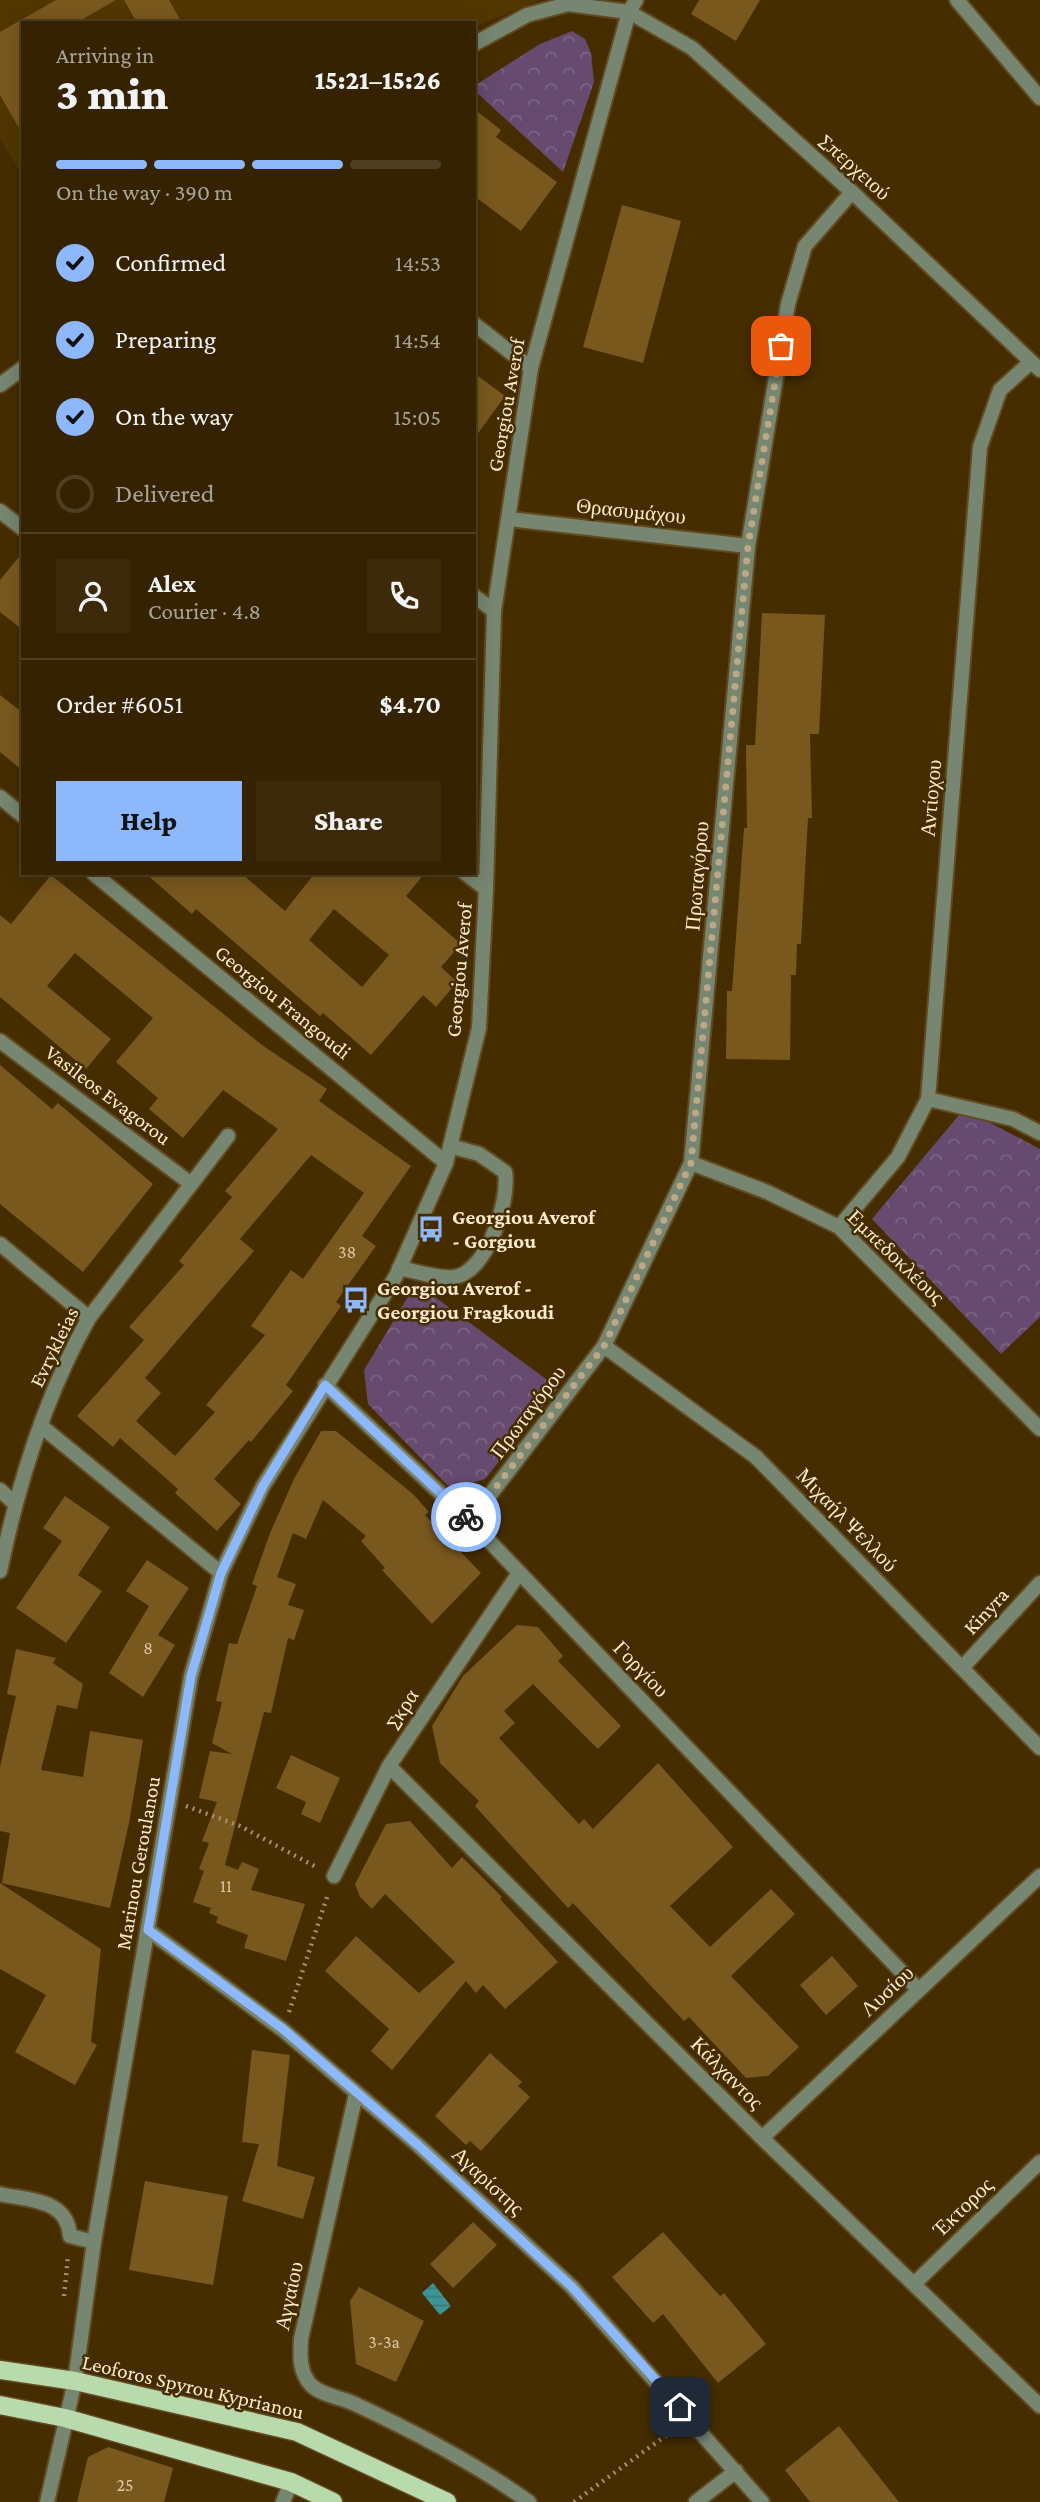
<!DOCTYPE html>
<html lang="en">
<head>
<meta charset="utf-8">
<style>
  :root { --surface:#342200; --page:#3c2a0a; --text:#f1f3f6; --muted:#a9a499; --line:#4e3f22; --accent:#8db9fc }
  body { margin:0; font-family:"Crimson Pro",serif; background:var(--page); color:var(--text); height:100vh; display:flex; flex-direction:column; font-size:26px; white-space:nowrap }
  * { box-sizing:border-box; margin:0 }
  p { font-size:23px; color:var(--muted) }
  .icon { flex:none; width:38px; height:38px; fill:none; stroke:currentColor; stroke-width:2; stroke-linecap:round; stroke-linejoin:round }
  .map { position:relative; flex:1; overflow:hidden }
  .panel { position:absolute; left:21px; top:21px; width:455px; height:854px; display:flex; flex-direction:column; background:var(--surface); border-radius:0px; box-shadow:0 4px 18px #0003,0 0 0 2px var(--line) }
  .panel>* { flex:none }
  .pin { position:absolute; display:grid; place-items:center; width:60px; height:60px; color:#fff; margin:-30px; border-radius:14px; box-shadow:0 4px 10px #0006 }
  .courier { position:absolute; display:grid; place-items:center; width:70px; height:70px; margin:-35px; border:5px solid #8db9fc; border-radius:50%; background:#fff; color:#222; box-shadow:0 2px 9px #0007 }
  .head em { font-style:normal; font-weight:800 }
  .head div { display:flex; flex-direction:column-reverse }
  .head { display:flex; align-items:center; justify-content:space-between; height:119px; padding:0 35px }
  h1 { font-size:46px; font-weight:800; line-height:52px }
  .bar { display:grid; grid-template-columns:repeat(4,1fr); gap:10px 7px; align-content:center; height:84px; padding:0 35px }
  .bar i { height:9px; border-radius:5px; background:var(--line) }
  .bar .selected { background:var(--accent) }
  .bar p { grid-column:span 4 }
  .line { display:flex; align-items:center; gap:18px; padding:0 35px; border-top:2px solid var(--line) }
  .line div { flex:1 }
  .round { display:grid; place-items:center; flex:none; width:74px; height:74px; border-radius:0px; background:var(--page) }
  ol { padding:0 35px; list-style:none }
  li { display:flex; align-items:center; gap:21px; height:77px }
  li p { margin-inline-start:auto }
  li .icon { padding:7px; border-radius:50%; background:var(--accent); color:#111; stroke-width:4 }
  li:last-child { color:var(--muted) }
  li i { width:38px; height:38px; border:4px solid var(--line); border-radius:50% }
  .cta { display:flex; gap:14px; margin-top:auto; padding:14px 35px }
  .cta a { flex:1; height:80px; border-radius:0px; background:var(--accent); color:#111; font-size:28px; font-weight:800; line-height:80px; text-align:center }
  .cta a+a { background:var(--page); color:var(--text) }
  .map>svg:first-child { display:block }
  .built { fill:#513600 }
  .forest { fill:url(#forest-crowns) }
  .water { fill:url(#water-rules) }
  .building { fill:#79581e; fill-rule:evenodd }
  .lines { fill:none; stroke-linecap:round; stroke-linejoin:round }
  .service-casing { stroke:#624b21; stroke-width:18 }
  .minor-casing { stroke:#624b21; stroke-width:18 }
  .tertiary-casing { stroke:#624b21; stroke-width:18 }
  .primary-casing { stroke:#624b21; stroke-width:21 }
  .path { stroke:#a5906b; stroke-width:4.5; stroke-dasharray:2 5; stroke-linecap:butt }
  .service { stroke:#768671; stroke-width:14 }
  .minor { stroke:#768671; stroke-width:14 }
  .tertiary { stroke:#768671; stroke-width:14 }
  .primary { stroke:#b8daad; stroke-width:18 }
  .done { stroke:#bca885; stroke-width:7; stroke-dasharray:0 12.6 }
  .route { stroke:#8db9fc; stroke-width:9 }
  .labels { text-anchor:middle; dominant-baseline:central; stroke-width:5; stroke-linejoin:round; paint-order:stroke }
  .number-label { font-size:18px; fill:#dbc6a1 }
  .street-label { font-size:21px; fill:#fceacd; stroke:#452d00 }
  .poi-label { font-size:21px; font-weight:bold; fill:#fceacd; stroke:#452d00; text-anchor:start }
</style>
</head>
<body>
<div class="map">
<svg width="1040" height="2502" viewBox="0 0 1040 2502">
  <defs>
    <pattern id="forest-crowns" width="20" height="18" patternUnits="userSpaceOnUse" patternTransform="scale(1.75)"><rect width="20" height="18" fill="#664a6f"/><path d="M2 6a3 3 0 1 1 6 0M12 15a3 3 0 1 1 6 0" fill="none" stroke="#7d6482"/></pattern>
    <pattern id="water-rules" width="6" height="5" patternUnits="userSpaceOnUse" patternTransform="scale(1.75)"><rect width="6" height="5" fill="#3a9598"/><path d="M0 2.5h6" fill="none" stroke="#407978"/></pattern>
  </defs>
  <rect width="100%" height="100%" fill="#452d00"/>
  <!-- built -->
  <path class="built" d="M0 0H540L474 27V23H23V177L0 138Z"/>
  <!-- forest -->
  <path class="forest" d="M572 31 585 39 591 53 594 82 563 172 474 90V86L540 44Z
    M964 1109 1040 1149V1317L1001 1354 872 1219Z
    M416 1283 558 1388 485 1479 451 1489 368 1404 364 1370Z"/>
  <!-- water -->
  <path class="water" d="M433 2283 451 2306 440 2315 422 2293Z"/>
  <!-- building -->
  <path class="building" d="M56 0H116L76 23H23V135L0 95V32Z
    M124 0H169L182 23H137Z
    M699 0H760L736 41 691 14Z
    M474 109 501 130 496 137 557 182 521 231 474 196Z
    M622 205 681 221 643 363 583 347Z
    M474 373 505 396 474 439Z
    M23 552V630L0 612V580Z
    M762 613 825 615 819 734H810L812 818H808L801 944H797L796 975H791L790 1060 726 1059 727 991H732L744 828H747L746 745H755Z
    M0 695 23 713V771L0 752Z
    M145 873H241L285 911 315 873H425L406 896 461 944 441 967 457 982 436 1007 423 995 371 1055 323 1013 320 1016 196 909 192 914ZM334 909 389 955 362 987 309 940Z
    M51 875 262 1045 327 1089 319 1101 411 1166 362 1236 376 1246 336 1302 341 1306 286 1385 293 1391 251 1442 249 1440 214 1479 241 1504 217 1531 175 1493 178 1489 120 1438 113 1447 77 1416 144 1340 129 1327 184 1265 179 1261 232 1197 225 1191 278 1129 223 1090 183 1138 149 1109 158 1098 116 1062 153 1018 75 953 47 986 111 1039 86 1069 0 997V915L11 924ZM311 1155 364 1193 303 1279 291 1270 251 1326 265 1335 206 1405 215 1412 175 1456 136 1421 161 1393 145 1378 254 1251 240 1239Z
    M0 1065 52 1109 58 1103 153 1184 83 1272 0 1204Z
    M321 1431H336L413 1494 429 1512 425 1515 481 1573 432 1624 382 1570 385 1568 361 1541 366 1536 323 1500 306 1539 293 1533 277 1577 296 1584 288 1605 304 1610 294 1640 288 1638 271 1713 264 1712 225 1865 238 1870 242 1862 259 1869 251 1890 305 1904 286 1961 244 1948 248 1935 216 1923 218 1917 209 1913 211 1908 193 1902 204 1871 199 1869 209 1843 202 1841 217 1802 199 1798 210 1751 232 1754 212 1743 222 1702 216 1701 229 1643 237 1644 257 1586 252 1584 270 1533 294 1479Z
    M65 1496 110 1527 78 1575 102 1591 66 1643 16 1608 62 1541 43 1528Z
    M147 1560 189 1588 158 1635 175 1645 143 1697 109 1673 149 1606 126 1591Z
    M517 1625 538 1627 563 1656 558 1661 621 1726 598 1749 533 1684 504 1711 515 1723 499 1738 579 1824 584 1819 593 1829 658 1763 733 1847 670 1906 710 1947 771 1889 795 1914 731 1976 799 2047 768 2076 746 2078 689 2017 684 2021 573 1903 568 1908 475 1806 479 1801 440 1763 432 1726 463 1676Z
    M16 1649 56 1658 53 1663 83 1684 77 1709 57 1705 41 1770 83 1777 90 1731 143 1740 129 1823 110 1908 2 1883 10 1833 0 1831V1767L16 1696 7 1694Z
    M291 1755 340 1778 320 1823 301 1814 306 1802 276 1788Z
    M410 1821 452 1868 462 1857 502 1897 500 1899 558 1962 505 2009 483 1985 476 1993 466 1981 392 2070 371 2051 389 2029 325 1971 356 1936 419 1993 455 1962 385 1894 372 1909 360 1897 355 1884 386 1824Z
    M0 1883 101 1949 91 2042 97 2045 75 2085 15 2052 46 1995 0 1969Z
    M832 1956 858 1986 826 2015 800 1985Z
    M252 2050 290 2055 277 2166 315 2177 303 2219 242 2201 259 2144 242 2142Z
    M490 2053 522 2082 518 2086 530 2097 481 2151 470 2141 466 2145 435 2116Z
    M145 2181 228 2196 213 2285 129 2270Z
    M473 2222 497 2245 453 2288 430 2264Z
    M663 2232 720 2296 724 2293 766 2344 718 2383 663 2314 653 2323 612 2277Z
    M359 2287 424 2321 396 2382 356 2364 350 2301Z
    M839 2426 899 2502H810L785 2470Z
    M108 2447 173 2468 164 2502H77L88 2457Z"/>
  <g class="lines">
    <!-- service casing -->
    <g class="service-casing">
      <path id="service" d="M957 0 1040 98
        M399 1268C415 1271 438 1279 454 1277 487 1273 510 1200 505 1172L479 1154 450 1146
        M0 2194C31 2201 67 2199 70 2236L94 2242"/>
    </g>
    <!-- minor casing -->
    <g class="minor-casing">
      <path id="minor" d="M474 44 527 15 568 4 629 12 692 48 852 192 1040 370
        M474 324 531 368
        M0 385 23 368
        M0 511 23 529
        M509 519 748 546
        M474 596 494 611
        M0 797 23 816
        M93 873 446 1163
        M465 873 486 889
        M0 1041 190 1183
        M928 1099 1013 1119 1040 1133
        M691 1163 767 1192 839 1227 1040 1429
        M839 1227 898 1157 928 1099 980 447 1000 390 1031 362
        M0 1244 89 1318
        M604 1346 756 1457 1040 1748
        M325 1385 470 1521 919 1990
        M41 1426 221 1573
        M0 1490 14 1503
        M470 1521 604 1346 691 1163 748 546 788 304 805 246 852 192
        M0 1571C18 1484 45 1396 89 1318L228 1136
        M962 1668 1040 1583
        M389 1766 762 2138 1040 2406
        M334 1876 389 1766 519 1573
        M148 1930 283 2030 419 2146 572 2287 762 2502
        M356 2094 301 2339C300 2355 299 2372 311 2385 321 2395 342 2398 355 2404 415 2432 476 2464 529 2502
        M762 2138 1040 1876
        M915 2283 1040 2162
        M283 2502 291 2482
        M696 2502 736 2471"/>
    </g>
    <!-- tertiary casing -->
    <g class="tertiary-casing">
      <path id="tertiary" d="M47 2502 75 2381 94 2242 191 1676 221 1573 263 1486 396 1276 446 1163 479 1028 486 889 494 611 531 368 629 12 636 0"/>
    </g>
    <!-- primary casing -->
    <g class="primary-casing">
      <path id="primary" d="M0 2370 75 2381 297 2432 447 2502
        M0 2405 65 2418 291 2482 333 2502"/>
    </g>
    <!-- path -->
    <path class="path" d="M186 1806 240 1826 318 1868
      M289 2012 328 1894
      M64 2296 68 2256
      M574 2502 675 2429"/>
    <!-- service -->
    <use href="#service" class="service"/>
    <!-- minor -->
    <use href="#minor" class="minor"/>
    <!-- tertiary -->
    <use href="#tertiary" class="tertiary"/>
    <!-- primary -->
    <use href="#primary" class="primary"/>
  </g>
  <g class="lines">
    <!-- done -->
    <path class="done" d="M466 1517 470 1521 604 1346 691 1163 748 546 781 346"/>
    <!-- route -->
    <path class="route" d="M466 1517 325 1385 263 1486 221 1573 191 1676 148 1930 283 2029 419 2146 572 2287 680 2407"/>
  </g>
  <!-- icons -->
  <defs>
    <g id="bus-bare" transform="scale(2.1)"><path d="M-5-6H5V4H4V6H2V4H-2V6H-4V4H-5ZM-3.5-4V0h7V-4ZM-3.5 1.2v1.5H-2V1.2ZM2 1.2v1.5H3.5V1.2Z" fill="#8db9fc" stroke="#452d00" stroke-width="2.5" paint-order="stroke"/></g>
  </defs>
  <g fill-rule="evenodd">
    <use href="#bus-bare" x="431" y="1229"/>
    <use href="#bus-bare" x="356" y="1300"/>
  </g>
  <g class="labels">
    <!-- number labels -->
    <g class="number-label">
      <text x="347" y="1252">38</text>
      <text x="148" y="1648">8</text>
      <text x="226" y="1886">11</text>
      <text x="384" y="2342">3-3a</text>
      <text x="125" y="2485">25</text>
    </g>
    <!-- street labels -->
    <g class="street-label">
      <text transform="translate(855 167) rotate(42)">Σπερχειού</text>
      <text transform="translate(506 405) rotate(-80)">Georgiou Averof</text>
      <text transform="translate(631 511) rotate(6)">Θρασυμάχου</text>
      <text transform="translate(931 798) rotate(-85)">Αντίοχου</text>
      <text transform="translate(697 876) rotate(-85)">Πρωταγόρου</text>
      <text transform="translate(459 970) rotate(-85)">Georgiou Averof</text>
      <text transform="translate(283 1002) rotate(39)">Georgiou Frangoudi</text>
      <text transform="translate(108 1095) rotate(37)">Vasileos Evagorou</text>
      <text transform="translate(896 1257) rotate(44)">Εμπεδοκλέους</text>
      <text transform="translate(54 1347) rotate(-64)">Evrykleias</text>
      <text transform="translate(528 1412) rotate(-53)">Πρωταγόρου</text>
      <text transform="translate(847 1520) rotate(46)">Μιχαήλ Ψελλού</text>
      <text transform="translate(986 1611) rotate(-47)">Kinyra</text>
      <text transform="translate(641 1669) rotate(46)">Γοργίου</text>
      <text transform="translate(402 1709) rotate(-57)">Σκρα</text>
      <text transform="translate(138 1863) rotate(-80)">Marinou Geroulanou</text>
      <text transform="translate(887 1991) rotate(-43)">Λυσίου</text>
      <text transform="translate(727 2073) rotate(45)">Κάλχαντος</text>
      <text transform="translate(488 2181) rotate(43)">Αγαρίστης</text>
      <text transform="translate(963 2207) rotate(-44)">Έκτορος</text>
      <text transform="translate(289 2296) rotate(-78)">Αγγαίου</text>
      <text transform="translate(193 2387) rotate(13)">Leoforos Spyrou Kyprianou</text>
    </g>
    <!-- poi labels -->
    <g class="poi-label">
      <text x="452" y="1217">Georgiou Averof<tspan x="452" dy="24">- Gorgiou</tspan></text>
      <text x="377" y="1288">Georgiou Averof -<tspan x="377" dy="24">Georgiou Fragkoudi</tspan></text>
    </g>
  </g>
</svg>
<div class="pin" style="left:781px;top:346px;background:#ea580c"><svg class="icon" aria-label="bag" viewBox="0 0 24 24"><path d="M5 8h14l-1 12H6zM9 8a3 3 0 0 1 6 0"/></svg></div>
<div class="pin" style="left:680px;top:2407px;background:#1f2937"><svg class="icon" aria-label="home" viewBox="0 0 24 24"><path d="M3 11l9-7 9 7M6 9v11h12V9"/></svg></div>
<div class="courier" style="left:466px;top:1517px"><svg class="icon" aria-label="bike" viewBox="0 0 24 24"><circle cx="6" cy="16" r="4"/><circle cx="18" cy="16" r="4"/><path d="M6 16l4-8h5l3 8M10 8l3 8H6M13 5h3"/></svg></div>
<section class="panel">
<div class="head"><div><h1>3 min</h1><p>Arriving in</p></div><em>15:21–15:26</em></div>
<div class="bar"><i class="selected"></i><i class="selected"></i><i class="selected"></i><i></i><p>On the way · 390 m</p></div>
<ol>
<li><svg class="icon" aria-label="check" viewBox="0 0 24 24"><path d="M5 12l5 5 9-10"/></svg>Confirmed<p>14:53</p></li>
<li><svg class="icon" aria-label="check" viewBox="0 0 24 24"><path d="M5 12l5 5 9-10"/></svg>Preparing<p>14:54</p></li>
<li><svg class="icon" aria-label="check" viewBox="0 0 24 24"><path d="M5 12l5 5 9-10"/></svg>On the way<p>15:05</p></li>
<li><i></i>Delivered</li>
</ol>
<div class="line" style="height:126px"><a class="round"><svg class="icon" aria-label="person" viewBox="0 0 24 24"><circle cx="12" cy="8" r="4"/><path d="M4 21q1-7 8-7t8 7"/></svg></a><div><b>Alex</b><p>Courier · 4.8</p></div><a class="round"><svg class="icon" aria-label="phone" viewBox="0 0 24 24"><path d="M5 4h4l2 5-3 2q2 4 5 5l2-3 5 2v4C11 20 4 13 5 4z"/></svg></a></div>
<div class="line" style="height:91px"><div>Order #6051</div><b>$4.70</b></div>
<div class="cta"><a>Help</a><a>Share</a></div>
</section>
</div>
</body>
</html>
